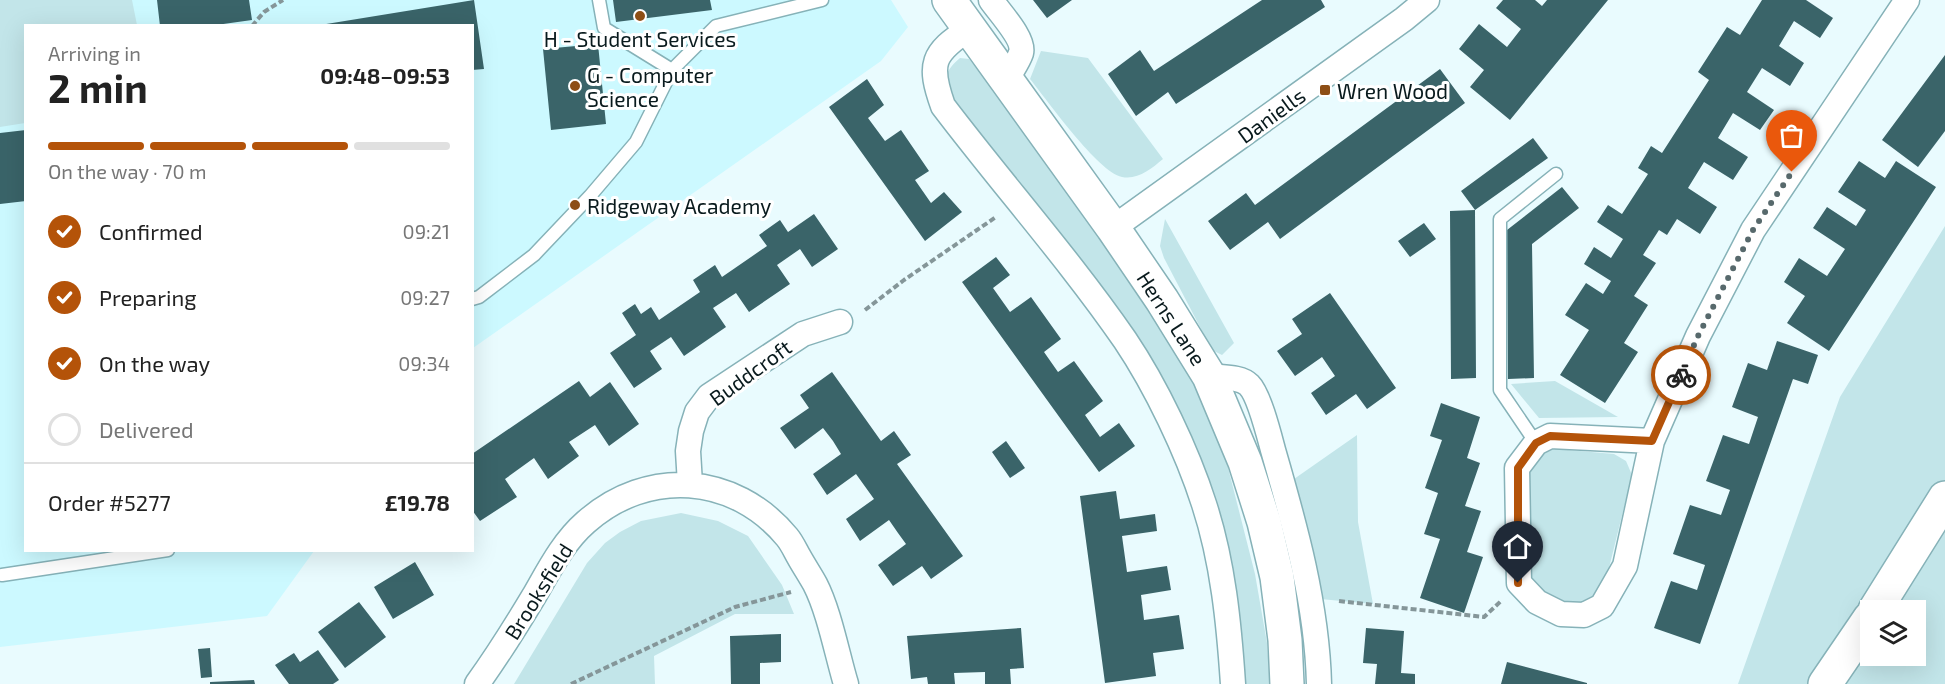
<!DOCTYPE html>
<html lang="en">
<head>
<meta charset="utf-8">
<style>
  :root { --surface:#fff; --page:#f2f2f2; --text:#222; --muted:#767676; --line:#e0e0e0; --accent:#b45309 }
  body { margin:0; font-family:"Exo 2",sans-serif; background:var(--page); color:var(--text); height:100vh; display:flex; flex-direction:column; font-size:22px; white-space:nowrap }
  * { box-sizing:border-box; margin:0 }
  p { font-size:20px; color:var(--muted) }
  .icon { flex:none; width:33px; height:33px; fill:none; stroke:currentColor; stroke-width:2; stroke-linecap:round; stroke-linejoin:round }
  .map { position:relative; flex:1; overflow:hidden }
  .details { position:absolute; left:24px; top:24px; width:450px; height:528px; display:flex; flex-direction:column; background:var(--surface); border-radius:0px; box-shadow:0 6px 24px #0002 }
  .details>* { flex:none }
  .fabs { position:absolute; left:1860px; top:600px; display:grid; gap:12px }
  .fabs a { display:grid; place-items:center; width:66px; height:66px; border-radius:0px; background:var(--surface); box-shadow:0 6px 24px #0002; font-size:30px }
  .pin { position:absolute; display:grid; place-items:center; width:51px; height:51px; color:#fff; margin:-62px -26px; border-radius:50% 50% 50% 0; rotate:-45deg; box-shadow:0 0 6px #0007 }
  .pin .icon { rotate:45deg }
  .courier { position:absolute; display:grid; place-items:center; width:60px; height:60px; margin:-30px; border:4px solid #b45309; border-radius:50%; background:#fff; color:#222; box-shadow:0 2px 8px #0007 }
  .head em { font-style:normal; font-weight:700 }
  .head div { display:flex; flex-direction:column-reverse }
  .head { display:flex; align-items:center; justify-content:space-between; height:102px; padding:0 24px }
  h1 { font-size:39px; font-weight:700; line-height:45px }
  .bar { display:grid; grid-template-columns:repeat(4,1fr); gap:9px 6px; align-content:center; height:72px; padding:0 24px }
  .bar i { height:8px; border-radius:4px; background:var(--line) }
  .bar .selected { background:var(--accent) }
  .bar p { grid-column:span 4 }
  .line { display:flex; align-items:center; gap:15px; padding:0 24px; border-top:2px solid var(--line) }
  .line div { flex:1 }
  ol { padding:0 24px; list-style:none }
  li { display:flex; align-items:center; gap:18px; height:66px }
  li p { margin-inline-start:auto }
  li .icon { padding:6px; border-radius:50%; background:var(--accent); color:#fff; stroke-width:4 }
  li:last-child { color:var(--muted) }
  li i { width:33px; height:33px; border:3px solid var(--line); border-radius:50% }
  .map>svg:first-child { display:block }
  .built { fill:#ccf9ff }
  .green { fill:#c2e5e9; fill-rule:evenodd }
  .building { fill:#3a6469 }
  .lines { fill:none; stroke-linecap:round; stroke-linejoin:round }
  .lane-casing { stroke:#86b2b8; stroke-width:15 }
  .street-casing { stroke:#86b2b8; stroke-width:27 }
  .secondary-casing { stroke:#86b2b8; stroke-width:36 }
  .path { stroke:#859699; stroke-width:4; stroke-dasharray:6 3; stroke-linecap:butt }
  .lane { stroke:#fff; stroke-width:12 }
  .street { stroke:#fff; stroke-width:24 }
  .secondary { stroke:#fff; stroke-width:33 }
  .done { stroke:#57696c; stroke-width:6; stroke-dasharray:0 10.8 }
  .route { stroke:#b45309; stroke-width:8 }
  .poi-dot { fill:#8d4e15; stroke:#fff; stroke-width:2 }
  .labels { text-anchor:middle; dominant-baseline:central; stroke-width:6; stroke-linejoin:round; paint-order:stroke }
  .poi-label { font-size:21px; fill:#091a1d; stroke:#fff; text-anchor:start }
  .street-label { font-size:21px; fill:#091a1d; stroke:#fff }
</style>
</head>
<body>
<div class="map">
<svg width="1945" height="684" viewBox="0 0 1945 684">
  <rect width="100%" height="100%" fill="#e9fbfe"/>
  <!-- built -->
  <path class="built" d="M0 0H891L908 27 881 61 473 348 472 26H26V550L314 551 267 616 0 647Z"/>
  <!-- green -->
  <path class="green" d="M0 0H132L137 25 26 26 25 123 0 127Z
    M1041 51 1088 58 1163 159C1151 169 1138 180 1122 177 1098 172 1047 100 1030 79Z
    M960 58 969 59 1023 124 1168 329 1221 440 1255 574 1267 643 1270 684H1244C1246 610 1225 538 1202 468L959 108C947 86 938 76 960 58Z
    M1165 219 1234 343 1222 355 1212 350 1164 258 1160 246Z
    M1945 226V481L1879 604 1945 510V684H1738L1840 397ZM1870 610H1916V656H1870Z
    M1555 381 1618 417 1539 418 1511 384Z
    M1357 435 1358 522 1373 604 1310 598 1284 486Z
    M1556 449 1614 454 1626 461 1632 475 1606 580 1593 599 1582 605 1570 606 1544 598 1529 577 1528 472 1539 455 1547 450Z
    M681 513 718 521 748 536 782 585 794 614H735L654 656 655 684H514L587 563 605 543 620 532 641 521Z"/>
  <!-- building -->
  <path class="building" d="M157 0H249L252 20 209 26H160Z
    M474 0 484 69 472 70V26H314Z
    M613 0H710L712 10 616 22Z
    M1033 0H1072L1047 18Z
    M1262 0H1321L1325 7 1176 104 1168 92 1136 116 1108 74 1140 50 1154 71Z
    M1503 0H1535L1542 6 1547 0H1608L1510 120 1470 87 1484 70 1459 49 1479 24 1507 47 1521 29 1496 8Z
    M1762 0H1806L1833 18 1820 38 1794 21 1779 46 1804 63 1790 86 1762 68 1747 92 1774 110 1760 130 1733 113 1718 138 1748 157 1733 180 1704 162 1688 188 1717 207 1700 234 1677 219 1667 235 1659 230 1643 255 1656 263 1634 296 1648 305 1624 343 1638 352 1605 403 1560 375 1589 330 1565 315 1586 283 1603 294 1611 281 1584 264 1594 247 1611 258 1623 239 1597 222 1608 205 1622 214 1648 174 1638 168 1651 146 1662 153 1709 80 1698 72 1727 27 1740 35Z
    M598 44 606 124 551 130 543 49Z
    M1945 55V131L1918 167 1882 140Z
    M1440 69 1465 103 1280 239 1268 222 1230 250 1208 221 1246 193 1255 205Z
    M867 79 884 105 868 118 885 141 901 130 929 171 915 180 931 203 944 192 962 212 925 241 829 107Z
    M26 130V201L0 204V133Z
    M1533 138 1548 158 1475 210 1461 191Z
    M1859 161 1885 178 1896 161 1936 187 1829 351 1787 323 1805 296 1784 282 1799 258 1827 276 1845 249 1813 228 1827 207 1856 226 1866 210 1838 192Z
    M1562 187 1579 208 1532 244 1534 378 1508 379 1507 230Z
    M1475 210 1476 378 1451 379 1450 211Z
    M814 214 838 249 812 267 800 249 777 265 790 284 749 312 736 293 713 308 726 327 684 356 671 337 650 351 662 369 634 388 610 353 636 335 622 313 635 304 641 314 651 307 659 320 700 292 693 280 715 265 722 277 767 246 759 235 780 220 788 232Z
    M1424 223 1436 239 1410 257 1398 241Z
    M996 257 1010 275 993 288 1010 312 1031 297 1061 339 1044 352 1058 372 1074 361 1103 401 1085 415 1100 437 1119 423 1135 446 1099 472 962 282Z
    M1330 293 1396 388 1367 409 1356 394 1326 415 1311 393 1335 376 1322 357 1295 376 1277 351 1302 334 1292 319Z
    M1777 341 1818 355 1808 384 1793 379 1700 644 1654 628 1671 581 1697 590 1705 565 1673 554 1690 505 1721 515 1730 490 1706 481 1723 435 1749 444 1758 417 1732 407 1748 363 1767 370Z
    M832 372 881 441 894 431 911 455 897 464 963 556 931 579 922 566 893 586 878 565 906 544 898 533 889 520 860 541 846 519 874 499 856 474 827 495 813 474 841 454 833 441 823 428 795 449 780 428 809 408 800 395Z
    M579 381 590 397 610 382 639 424 609 446 595 425 569 442 579 456 548 479 534 458 505 479 517 497 480 521 472 510V454Z
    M1441 403 1480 417 1467 458 1480 463 1465 506 1481 511 1467 552 1483 557 1464 613 1420 598 1440 539 1424 534 1438 493 1425 488 1442 440 1430 436Z
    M1006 441 1025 468 1010 478 992 452Z
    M1116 491 1120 519 1155 514 1157 531 1122 536 1127 572 1167 566 1171 590 1141 595 1144 620 1179 615 1184 649 1153 653 1156 676 1105 683 1080 496Z
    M415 562 434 595 393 619 374 587Z
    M359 602 386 637 345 668 318 632Z
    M1021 628 1024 668 1010 669 1011 684H985V672L954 673 955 684H928L927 677 911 679 907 636Z
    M1366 628 1404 631 1401 673 1415 674V684H1375L1377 664 1363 663Z
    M781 634V662L760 663V684H731L730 636Z
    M210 648 212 677 201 678 198 649Z
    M318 650 339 680 333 684H289L275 665 294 653 300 662Z
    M1507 662 1587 683V684H1501Z
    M254 680 255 684H210V682Z"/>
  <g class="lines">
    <!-- lane casing -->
    <g class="lane-casing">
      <path id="lane" d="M599 0 604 28 672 70
        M472 299 479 297 534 255 590 196 636 142 672 70 716 26 822 0
        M1536 443 1500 390V219L1556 174
        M2 575 168 550"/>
    </g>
    <!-- street casing -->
    <g class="street-casing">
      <path id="street" d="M991 0C999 12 1025 39 1021 53 1018 62 1011 71 1007 79
        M969 29C932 53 928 64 943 106 1003 185 1069 259 1125 340 1156 386 1187 451 1204 504 1223 562 1229 624 1233 684
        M1113 228 1404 19 1427 0
        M1209 376C1221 378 1240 376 1249 385 1259 395 1269 435 1273 450 1295 526 1317 604 1319 684
        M1652 441 1550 436 1536 443 1517 468 1519 583 1537 602 1561 614 1584 615 1602 606 1625 566 1652 441 1698 336 1753 230 1907 0
        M690 484 688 451 691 431 697 412 709 396 803 334 840 322
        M477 684C498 655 516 626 534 596 549 570 563 542 586 522 647 468 734 473 787 537 792 543 795 550 799 557 804 566 810 575 815 584 829 611 837 654 846 684"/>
    </g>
    <!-- secondary casing -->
    <g class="secondary-casing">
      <path id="secondary" d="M949 0 1113 228 1162 300 1209 376 1245 462 1264 522 1277 577 1285 640 1287 684
        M1875 610 1945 498
        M1825 684 1870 618"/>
    </g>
    <!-- path -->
    <path class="path" d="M252 26 264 12 283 0
      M865 310 904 280 996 217
      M1339 601 1484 617 1501 601
      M571 684 735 607 791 592"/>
    <!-- lane -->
    <use href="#lane" class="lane"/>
    <!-- street -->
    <use href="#street" class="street"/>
    <!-- secondary -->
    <use href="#secondary" class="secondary"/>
  </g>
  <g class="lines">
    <!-- done -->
    <path class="done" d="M1681 375 1698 336 1753 230 1792 172"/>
    <!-- route -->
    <path class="route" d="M1518 583V468L1536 443 1550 436 1652 441 1681 375"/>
  </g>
  <!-- markers -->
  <g class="poi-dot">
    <circle cx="640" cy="16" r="6"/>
    <circle cx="575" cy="86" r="6"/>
    <rect x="1319" y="84" width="12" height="12" rx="3"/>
    <circle cx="575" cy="205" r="6"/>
  </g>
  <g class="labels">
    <!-- poi labels -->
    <g class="poi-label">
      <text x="640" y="38" text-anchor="middle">H - Student Services</text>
      <text x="587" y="74">G - Computer<tspan x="587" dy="24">Science</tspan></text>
      <text x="1337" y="90">Wren Wood</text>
      <text x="587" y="205">Ridgeway Academy</text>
    </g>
    <!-- street labels -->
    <g class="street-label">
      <text transform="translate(1271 115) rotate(-36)">Daniells</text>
      <text transform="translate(1172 318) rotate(57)">Herns Lane</text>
      <text transform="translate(750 372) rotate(-36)">Buddcroft</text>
      <text transform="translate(538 591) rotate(-58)">Brooksfield</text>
    </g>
  </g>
</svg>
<div class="fabs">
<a><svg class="icon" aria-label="layers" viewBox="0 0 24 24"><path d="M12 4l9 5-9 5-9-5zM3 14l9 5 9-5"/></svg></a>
</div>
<div class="pin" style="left:1792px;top:172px;background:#ea580c"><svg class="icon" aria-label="bag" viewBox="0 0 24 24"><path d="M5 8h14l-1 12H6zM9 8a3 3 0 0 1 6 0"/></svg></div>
<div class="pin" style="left:1518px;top:583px;background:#1f2937"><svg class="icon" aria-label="home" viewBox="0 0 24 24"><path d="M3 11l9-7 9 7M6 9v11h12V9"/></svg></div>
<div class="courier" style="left:1681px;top:375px"><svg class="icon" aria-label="bike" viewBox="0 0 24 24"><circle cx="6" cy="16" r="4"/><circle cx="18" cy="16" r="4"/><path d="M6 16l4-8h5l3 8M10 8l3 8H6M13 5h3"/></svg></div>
<section class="details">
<div class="head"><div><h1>2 min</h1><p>Arriving in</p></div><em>09:48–09:53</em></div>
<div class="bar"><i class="selected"></i><i class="selected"></i><i class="selected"></i><i></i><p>On the way · 70 m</p></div>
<ol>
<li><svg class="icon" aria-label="check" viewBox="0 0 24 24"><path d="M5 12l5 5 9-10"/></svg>Confirmed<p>09:21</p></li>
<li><svg class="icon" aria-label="check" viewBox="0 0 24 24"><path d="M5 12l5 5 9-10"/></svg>Preparing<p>09:27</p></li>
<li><svg class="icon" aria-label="check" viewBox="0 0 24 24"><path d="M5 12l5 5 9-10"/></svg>On the way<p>09:34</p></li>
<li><i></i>Delivered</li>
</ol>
<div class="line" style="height:78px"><div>Order #5277</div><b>£19.78</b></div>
</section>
</div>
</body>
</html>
